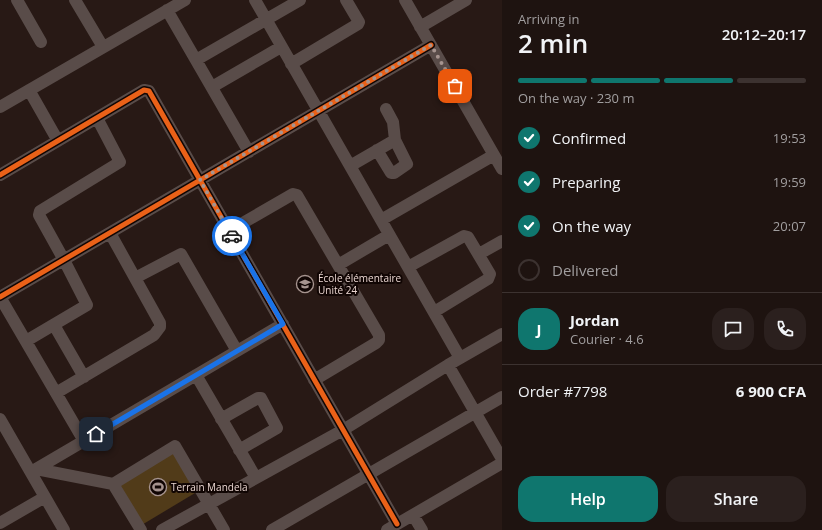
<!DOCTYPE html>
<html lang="en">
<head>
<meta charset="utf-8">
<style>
  :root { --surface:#1e1310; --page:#2b201e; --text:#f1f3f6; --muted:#a19e9f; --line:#3c3230; --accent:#0f766e }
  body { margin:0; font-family:"Open Sans",sans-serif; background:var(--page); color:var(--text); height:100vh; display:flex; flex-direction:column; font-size:15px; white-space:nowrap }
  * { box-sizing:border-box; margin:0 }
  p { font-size:13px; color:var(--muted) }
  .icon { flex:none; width:22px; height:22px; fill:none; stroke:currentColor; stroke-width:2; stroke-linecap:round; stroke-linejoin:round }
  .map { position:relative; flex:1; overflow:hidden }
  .sheet { display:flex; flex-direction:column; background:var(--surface); width:320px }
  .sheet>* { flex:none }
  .pin { position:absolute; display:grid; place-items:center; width:34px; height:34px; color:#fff; margin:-17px; border-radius:8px; box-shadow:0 2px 6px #0006 }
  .courier { position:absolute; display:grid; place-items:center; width:40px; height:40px; margin:-20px; border:3px solid #1a73e8; border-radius:50%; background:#fff; color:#222; box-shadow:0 1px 5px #0007 }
  .headline em { font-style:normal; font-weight:600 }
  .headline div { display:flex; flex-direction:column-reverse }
  .headline { display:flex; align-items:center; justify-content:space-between; height:68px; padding:0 16px }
  h1 { font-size:26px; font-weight:600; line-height:30px }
  .bar { display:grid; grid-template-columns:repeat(4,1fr); gap:6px 4px; align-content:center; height:48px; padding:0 16px }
  .bar i { height:5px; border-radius:3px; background:var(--line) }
  .bar .selected { background:var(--accent) }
  .bar p { grid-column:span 4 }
  .line { display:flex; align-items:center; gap:10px; padding:0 16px; border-top:1px solid var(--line) }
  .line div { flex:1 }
  .round { display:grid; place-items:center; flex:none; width:42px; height:42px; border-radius:16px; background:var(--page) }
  ol { padding:0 16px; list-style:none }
  li { display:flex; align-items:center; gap:12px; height:44px }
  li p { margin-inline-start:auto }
  li .icon { padding:4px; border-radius:50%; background:var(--accent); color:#fff; stroke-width:4 }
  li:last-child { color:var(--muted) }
  li i { width:22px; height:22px; border:2px solid var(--line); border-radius:50% }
  .primary-button { display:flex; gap:8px; margin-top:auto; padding:8px 16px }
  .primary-button a { flex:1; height:46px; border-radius:16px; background:var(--accent); color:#fff; font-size:16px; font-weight:600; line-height:46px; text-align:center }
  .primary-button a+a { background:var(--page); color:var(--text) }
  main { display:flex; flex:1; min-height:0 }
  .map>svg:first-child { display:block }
  .green { fill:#513b19 }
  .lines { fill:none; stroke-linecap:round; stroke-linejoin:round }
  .minor { stroke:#594c49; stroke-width:12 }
  .cycleway-casing { stroke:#100503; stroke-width:8 }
  .cycleway { stroke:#ea6118; stroke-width:5 }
  .done { stroke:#a6948f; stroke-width:4; stroke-dasharray:0 7.2 }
  .route { stroke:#1a73e8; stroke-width:5 }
  .labels { text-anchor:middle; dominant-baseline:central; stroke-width:4; stroke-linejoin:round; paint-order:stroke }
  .poi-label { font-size:10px; fill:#ead6d1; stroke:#100503; text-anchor:start }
</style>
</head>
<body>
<main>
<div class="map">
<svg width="502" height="530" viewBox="0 0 502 530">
  <rect width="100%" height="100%" fill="#281915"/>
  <!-- green -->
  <path class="green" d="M176 449 200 490 140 526 116 485Z"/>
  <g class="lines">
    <!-- minor -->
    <path class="minor" d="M17 0 41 42
      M75 0 103 47
      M255 0 460 358
      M405 0 502 169
      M167 10 249 152
      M420 27 466 0
      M196 60 300 0
      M291 64 358 24 359 22 346 0
      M212 87 281 47
      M29 90 58 141
      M0 107 185 0
      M377 150 391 173H394L407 164 395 140 393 122 386 109
      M350 166 395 140
      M0 175 144 90 149 91 397 524
      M381 220 494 155
      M229 231 293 194 297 195 379 335V340L376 343 314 380
      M479 254 502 241
      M338 265 389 235
      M408 267 464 236 468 237 490 274 488 279 434 312
      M135 278 181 254 237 351
      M0 297 431 45
      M0 297 84 441
      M54 325 84 377
      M26 341 87 305 64 260 39 215 40 211 120 162 97 118
      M448 365 502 459
      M196 375 256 478
      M56 393 154 335 160 327V323L110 233
      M0 419 64 530
      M221 419 258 398H261L277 428 239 450
      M36 469 113 484 175 446 224 530
      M31 472 283 324
      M113 484 141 530
      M413 515 422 530
      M0 523 45 497
      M162 530 343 430 448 365 502 334
      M272 530 502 397
      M387 530 502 463"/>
    <!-- cycleway casing -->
    <g class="cycleway-casing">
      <path id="cycleway" d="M0 175 144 90 149 91 397 524
        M0 297 431 45"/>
    </g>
    <!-- cycleway -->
    <use href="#cycleway" class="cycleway"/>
  </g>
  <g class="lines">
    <!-- done -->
    <path class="done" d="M232 236 200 180 431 45 455 86"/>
    <!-- route -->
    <path class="route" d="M96 434 283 324 232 236"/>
  </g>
  <!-- icons -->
  <defs>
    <g id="school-ring" transform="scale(0.9)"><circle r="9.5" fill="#100503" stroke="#a6948f" stroke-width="1.5"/><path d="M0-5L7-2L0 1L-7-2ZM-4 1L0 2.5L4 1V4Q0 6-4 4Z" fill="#a6948f"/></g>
    <g id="stadium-ring" transform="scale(0.9)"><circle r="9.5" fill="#100503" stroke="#a6948f" stroke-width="1.5"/><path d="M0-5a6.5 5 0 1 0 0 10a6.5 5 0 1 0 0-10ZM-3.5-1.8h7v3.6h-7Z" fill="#a6948f"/></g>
  </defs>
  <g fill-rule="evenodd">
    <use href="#school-ring" x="305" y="284"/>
    <use href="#stadium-ring" x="158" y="487"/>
  </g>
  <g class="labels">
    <!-- poi labels -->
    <g class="poi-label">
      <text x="318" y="278">École élémentaire<tspan x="318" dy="12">Unité 24</tspan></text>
      <text x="171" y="487">Terrain Mandela</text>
    </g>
  </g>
</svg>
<div class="pin" style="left:455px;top:86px;background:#ea580c"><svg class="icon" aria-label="bag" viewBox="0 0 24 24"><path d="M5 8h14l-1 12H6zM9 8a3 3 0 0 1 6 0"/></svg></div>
<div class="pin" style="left:96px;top:434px;background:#1f2937"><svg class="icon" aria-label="home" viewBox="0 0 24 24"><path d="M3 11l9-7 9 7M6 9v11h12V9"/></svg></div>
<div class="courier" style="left:232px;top:236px"><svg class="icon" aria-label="car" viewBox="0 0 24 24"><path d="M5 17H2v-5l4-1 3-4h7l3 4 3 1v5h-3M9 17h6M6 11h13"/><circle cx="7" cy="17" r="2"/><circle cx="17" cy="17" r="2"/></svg></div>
</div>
<section class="sheet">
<div class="headline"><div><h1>2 min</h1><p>Arriving in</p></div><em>20:12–20:17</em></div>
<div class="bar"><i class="selected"></i><i class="selected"></i><i class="selected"></i><i></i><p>On the way · 230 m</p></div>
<ol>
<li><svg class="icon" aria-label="check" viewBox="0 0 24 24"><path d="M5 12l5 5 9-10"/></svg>Confirmed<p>19:53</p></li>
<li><svg class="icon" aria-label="check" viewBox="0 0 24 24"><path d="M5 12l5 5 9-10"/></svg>Preparing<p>19:59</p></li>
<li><svg class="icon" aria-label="check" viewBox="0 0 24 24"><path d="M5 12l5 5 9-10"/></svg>On the way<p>20:07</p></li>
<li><i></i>Delivered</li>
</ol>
<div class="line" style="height:72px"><b class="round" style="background:var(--accent);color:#fff">J</b><div><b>Jordan</b><p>Courier · 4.6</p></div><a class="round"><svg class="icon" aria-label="chat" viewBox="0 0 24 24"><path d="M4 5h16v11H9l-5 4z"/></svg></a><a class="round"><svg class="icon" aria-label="phone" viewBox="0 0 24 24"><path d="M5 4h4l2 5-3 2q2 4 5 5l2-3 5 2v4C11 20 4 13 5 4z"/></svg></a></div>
<div class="line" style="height:52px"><div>Order #7798</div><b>6 900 CFA</b></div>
<div class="primary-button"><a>Help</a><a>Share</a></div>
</section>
</main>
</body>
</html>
